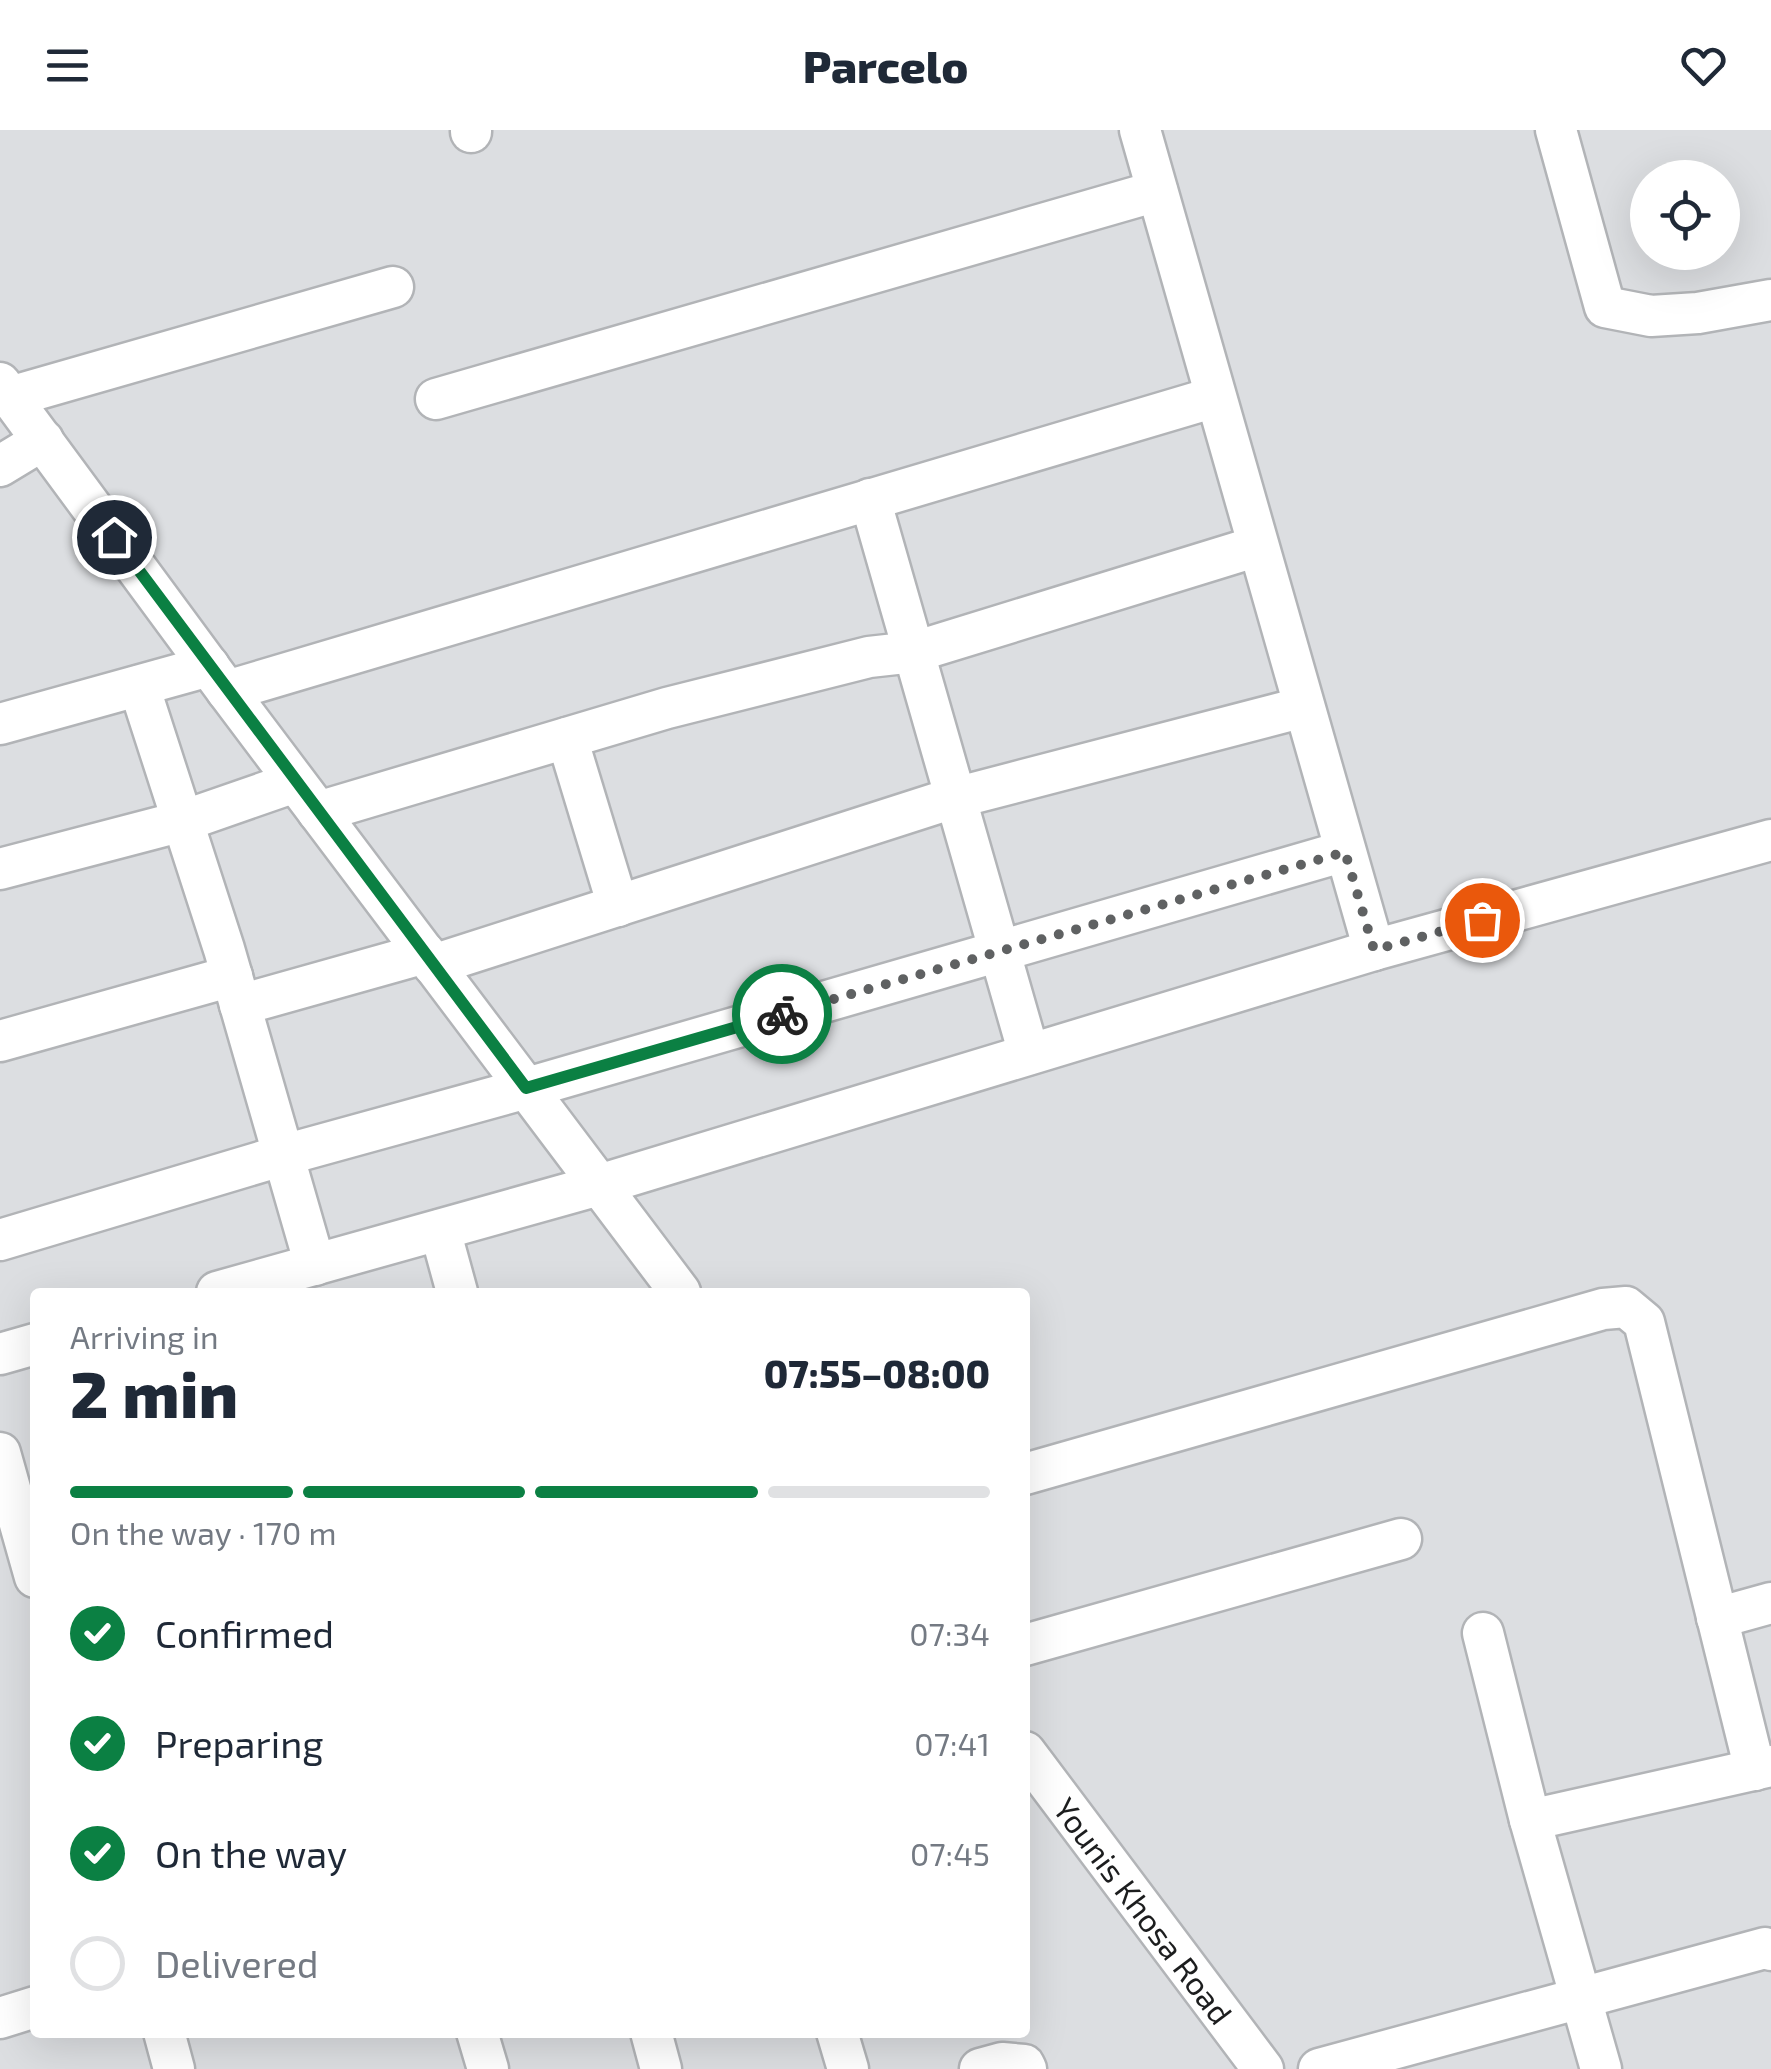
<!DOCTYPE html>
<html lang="en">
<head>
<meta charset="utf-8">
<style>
  :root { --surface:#fff; --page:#f2f2f3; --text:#1f2937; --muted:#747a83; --line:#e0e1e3; --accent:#0b8043 }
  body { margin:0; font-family:"Exo 2",sans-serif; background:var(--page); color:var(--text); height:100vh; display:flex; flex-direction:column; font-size:38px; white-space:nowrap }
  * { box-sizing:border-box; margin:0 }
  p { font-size:32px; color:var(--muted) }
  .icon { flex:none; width:55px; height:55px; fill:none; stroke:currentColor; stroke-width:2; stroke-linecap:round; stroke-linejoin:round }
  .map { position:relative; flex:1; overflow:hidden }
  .details { position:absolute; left:30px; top:1158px; width:1000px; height:750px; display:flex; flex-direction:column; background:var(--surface); border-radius:10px; box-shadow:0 10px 40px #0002 }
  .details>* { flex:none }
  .fabs { position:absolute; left:1630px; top:30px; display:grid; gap:20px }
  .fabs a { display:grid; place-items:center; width:110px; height:110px; border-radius:50%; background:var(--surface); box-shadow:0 10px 40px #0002; font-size:50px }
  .pin { position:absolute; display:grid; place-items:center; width:85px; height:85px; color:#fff; margin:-42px; border:5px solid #fff; border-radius:50%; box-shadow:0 2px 10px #0007 }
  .courier { position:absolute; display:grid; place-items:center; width:100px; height:100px; margin:-50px; border:8px solid #0b8043; border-radius:50%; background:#fff; color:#222; box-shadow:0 2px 12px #0007 }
  .head em { font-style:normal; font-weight:800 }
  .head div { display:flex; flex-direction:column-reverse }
  .head { display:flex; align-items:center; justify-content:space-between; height:170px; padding:0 40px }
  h1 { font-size:65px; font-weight:800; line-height:75px }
  .bar { display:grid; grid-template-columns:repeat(4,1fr); gap:15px 10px; align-content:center; height:120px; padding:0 40px }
  .bar i { height:12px; border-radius:8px; background:var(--line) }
  .bar .current { background:var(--accent) }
  .bar p { grid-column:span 4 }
  ol { padding:0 40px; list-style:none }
  li { display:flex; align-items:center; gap:30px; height:110px }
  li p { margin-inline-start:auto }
  li .icon { padding:10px; border-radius:50%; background:var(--accent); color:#fff; stroke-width:4 }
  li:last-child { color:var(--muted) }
  li i { width:55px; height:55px; border:5px solid var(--line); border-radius:50% }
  header { display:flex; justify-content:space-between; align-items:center; height:130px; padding:0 40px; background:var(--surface); font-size:45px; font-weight:800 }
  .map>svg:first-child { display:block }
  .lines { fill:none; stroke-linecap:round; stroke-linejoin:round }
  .minor-casing { stroke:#b2b4b7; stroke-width:45 }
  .minor { stroke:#fff; stroke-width:40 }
  .done { stroke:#5f6162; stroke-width:10; stroke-dasharray:0 18 }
  .route { stroke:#0b8043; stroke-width:12 }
  .labels { text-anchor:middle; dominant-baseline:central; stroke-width:10; stroke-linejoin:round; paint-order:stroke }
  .street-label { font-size:32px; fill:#1c1d1e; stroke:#e9ebef }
</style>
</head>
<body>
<header><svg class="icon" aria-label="menu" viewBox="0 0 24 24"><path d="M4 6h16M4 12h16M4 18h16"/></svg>Parcelo<svg class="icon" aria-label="heart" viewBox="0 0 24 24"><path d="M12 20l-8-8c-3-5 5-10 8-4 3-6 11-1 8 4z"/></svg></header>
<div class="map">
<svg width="1771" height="1939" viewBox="0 0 1771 1939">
  <rect width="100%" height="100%" fill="#dcdee1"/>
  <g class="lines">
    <!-- minor casing -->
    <g class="minor-casing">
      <g id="minor">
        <path d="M471 0V2"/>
        <path d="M1140 0 1374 820"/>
        <path d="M1556 0 1605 177 1651 186 1698 183 1771 170"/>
        <path d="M0 253 227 561 680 1162"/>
        <path d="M10 267 393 157"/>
        <path d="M436 269 1157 61"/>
        <path d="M0 336 43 310"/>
        <path d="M870 369 1029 924"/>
        <path d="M139 556 224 819 315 1135"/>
        <path d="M227 561 1215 267"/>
        <path d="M0 594 209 536"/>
        <path d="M567 608 618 776"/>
        <path d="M318 682 667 578 869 527 914 522 1258 416"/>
        <path d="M0 739 183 691 295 652"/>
        <path d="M433 835 947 670 1304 577"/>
        <path d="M240 875 425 823"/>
        <path d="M0 911 232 846"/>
        <path d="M440 1100 457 1162"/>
        <path d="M0 1110 284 1025 527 958 1345 721"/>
        <path d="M217 1162 599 1055 1374 820 1771 710"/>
        <path d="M0 1224 35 1214"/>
        <path d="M0 1323 35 1447"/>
        <path d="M1025 1344 1603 1179 1626 1177 1644 1192 1755 1640"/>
        <path d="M1717 1488 1771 1473"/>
        <path d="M1483 1503 1530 1690 1601 1939"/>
        <path d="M1025 1515 1401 1409"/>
        <path id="s1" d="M1025 1622 1263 1939"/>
        <path d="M1530 1690 1771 1636"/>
        <path d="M0 1888 35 1877"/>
        <path d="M164 1902 174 1939"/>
        <path d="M477 1902 488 1939"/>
        <path d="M651 1902 661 1939"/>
        <path d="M837 1902 848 1939"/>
        <path d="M980 1939 1002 1933 1024 1935 1026 1939"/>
        <path d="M1319 1939 1765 1818 1771 1820"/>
      </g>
    </g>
    <!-- minor -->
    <use href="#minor" class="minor"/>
  </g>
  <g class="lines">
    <!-- done -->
    <path class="done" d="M782 884 1345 722 1374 820 1482 790"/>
    <!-- route -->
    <path class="route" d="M114 407 526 958 782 884"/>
  </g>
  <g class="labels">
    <!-- street labels -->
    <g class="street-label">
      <text stroke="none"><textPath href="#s1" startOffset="198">Younis Khosa Road</textPath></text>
    </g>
  </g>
</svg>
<div class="fabs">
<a><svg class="icon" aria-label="locate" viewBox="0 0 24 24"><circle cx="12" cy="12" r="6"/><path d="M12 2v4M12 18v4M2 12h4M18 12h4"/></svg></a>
</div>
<div class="pin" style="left:1482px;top:790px;background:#ea580c"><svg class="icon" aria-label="bag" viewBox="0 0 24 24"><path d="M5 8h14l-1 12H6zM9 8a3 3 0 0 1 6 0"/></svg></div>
<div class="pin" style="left:114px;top:407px;background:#1f2937"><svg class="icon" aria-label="home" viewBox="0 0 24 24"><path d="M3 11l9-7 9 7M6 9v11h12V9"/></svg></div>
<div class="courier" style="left:782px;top:884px"><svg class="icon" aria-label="bike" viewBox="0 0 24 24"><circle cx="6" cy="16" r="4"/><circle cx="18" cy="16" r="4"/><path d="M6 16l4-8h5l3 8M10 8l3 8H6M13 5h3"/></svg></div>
<section class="details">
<div class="head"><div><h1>2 min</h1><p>Arriving in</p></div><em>07:55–08:00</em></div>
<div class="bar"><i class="current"></i><i class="current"></i><i class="current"></i><i></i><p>On the way · 170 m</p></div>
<ol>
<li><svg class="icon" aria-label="check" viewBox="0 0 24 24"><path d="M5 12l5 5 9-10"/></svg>Confirmed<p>07:34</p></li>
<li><svg class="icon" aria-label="check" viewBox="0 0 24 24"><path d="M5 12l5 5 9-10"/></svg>Preparing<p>07:41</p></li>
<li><svg class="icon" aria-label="check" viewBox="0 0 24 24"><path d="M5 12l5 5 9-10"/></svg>On the way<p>07:45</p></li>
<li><i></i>Delivered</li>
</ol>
</section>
</div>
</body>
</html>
